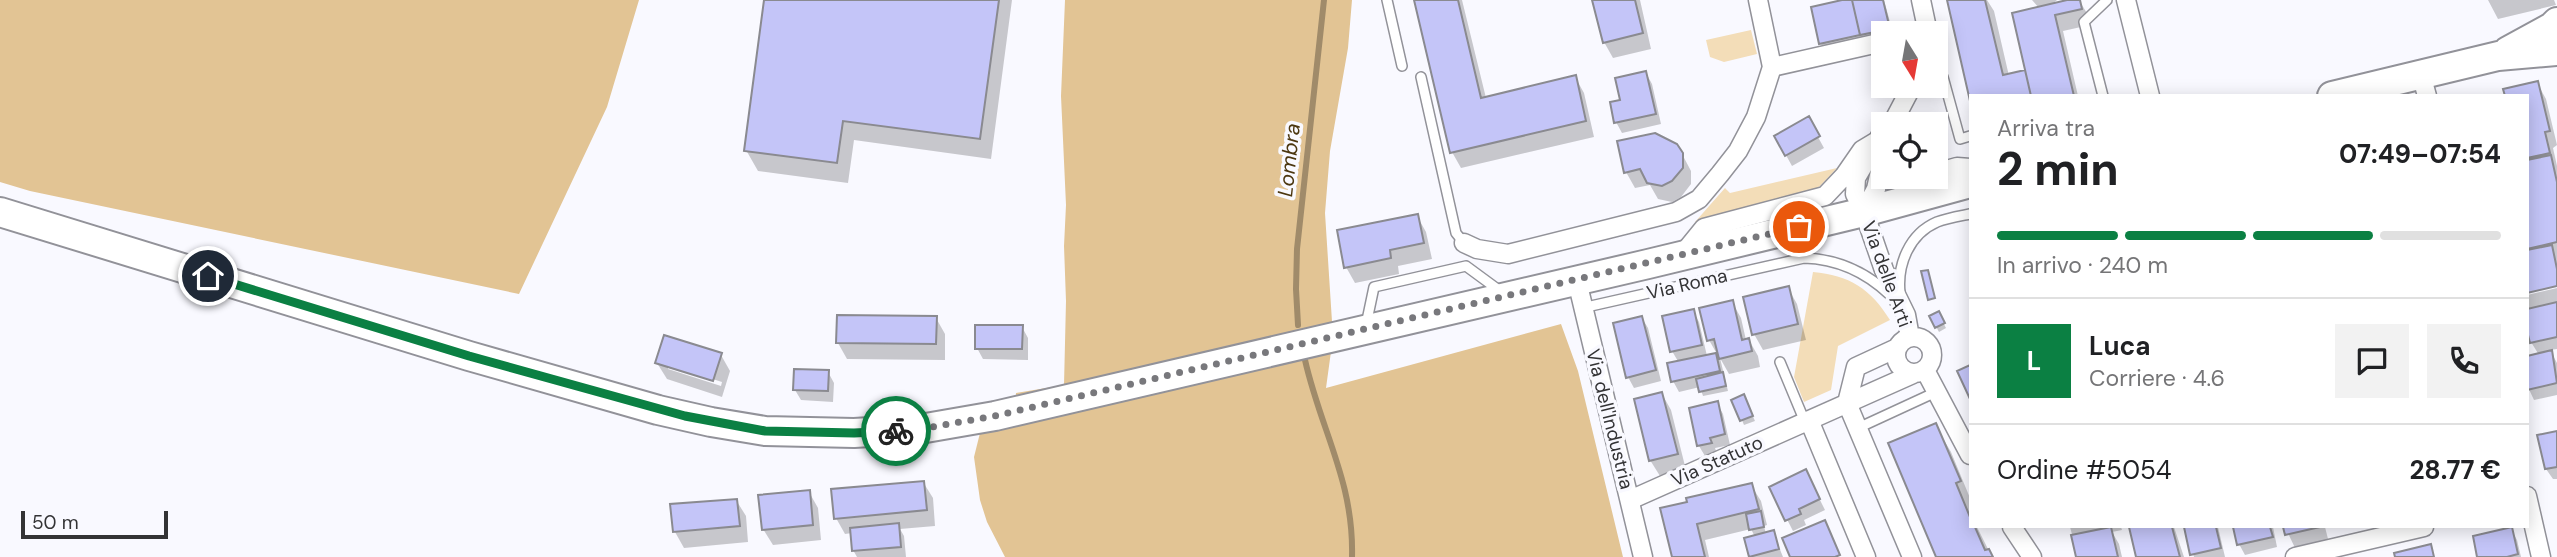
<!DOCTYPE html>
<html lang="it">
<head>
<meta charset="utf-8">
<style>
  :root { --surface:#fff; --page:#f2f2f2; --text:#202124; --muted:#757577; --line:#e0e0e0; --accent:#0b8043 }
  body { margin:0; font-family:"DM Sans",sans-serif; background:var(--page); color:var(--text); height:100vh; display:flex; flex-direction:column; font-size:26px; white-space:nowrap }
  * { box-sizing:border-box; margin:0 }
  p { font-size:23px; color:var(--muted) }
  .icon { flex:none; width:38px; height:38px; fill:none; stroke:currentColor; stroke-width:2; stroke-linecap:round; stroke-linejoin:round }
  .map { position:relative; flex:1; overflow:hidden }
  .drawer { position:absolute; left:1969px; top:94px; width:560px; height:434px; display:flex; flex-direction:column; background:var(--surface); border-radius:0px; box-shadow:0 4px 18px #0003 }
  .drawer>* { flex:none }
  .needle { width:46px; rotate:169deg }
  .buttons { position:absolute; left:1871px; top:21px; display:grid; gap:14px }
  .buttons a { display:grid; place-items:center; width:77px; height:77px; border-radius:0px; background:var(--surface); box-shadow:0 4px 18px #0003; font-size:35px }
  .scale { position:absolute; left:21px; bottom:18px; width:147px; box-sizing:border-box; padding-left:7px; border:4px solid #333335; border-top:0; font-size:19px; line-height:24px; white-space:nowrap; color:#333335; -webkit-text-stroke:5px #f9f9ff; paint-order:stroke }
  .pin { position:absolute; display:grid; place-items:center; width:60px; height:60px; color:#fff; margin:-30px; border:4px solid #fff; border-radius:50%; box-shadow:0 2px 7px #0007 }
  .courier { position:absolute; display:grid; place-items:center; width:70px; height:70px; margin:-35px; border:5px solid #0b8043; border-radius:50%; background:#fff; color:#222; box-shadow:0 2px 9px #0007 }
  .overview em { font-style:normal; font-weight:700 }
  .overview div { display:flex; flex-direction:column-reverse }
  .overview { display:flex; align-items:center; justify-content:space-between; height:119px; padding:0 28px }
  h1 { font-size:46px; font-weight:700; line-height:52px }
  .bar { display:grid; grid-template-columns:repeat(4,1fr); gap:10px 7px; align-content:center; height:84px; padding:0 28px }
  .bar i { height:9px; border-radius:5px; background:var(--line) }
  .bar .selected { background:var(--accent) }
  .bar p { grid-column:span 4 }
  .line { display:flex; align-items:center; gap:18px; padding:0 28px; border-top:2px solid var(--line) }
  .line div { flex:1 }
  .round { display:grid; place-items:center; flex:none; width:74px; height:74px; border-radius:0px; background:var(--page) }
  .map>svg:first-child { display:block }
  .green { fill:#f3ddb8 }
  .forest { fill:#e2c494 }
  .shadow { fill:#0003; fill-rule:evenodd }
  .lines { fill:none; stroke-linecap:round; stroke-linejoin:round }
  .stream { stroke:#a08b6a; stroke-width:6 }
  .building { fill:#c4c5f8; stroke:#8a8a90; stroke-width:2 }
  .service-casing { stroke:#929299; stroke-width:12 }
  .minor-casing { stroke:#929299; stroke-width:21 }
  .tertiary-casing { stroke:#929299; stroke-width:26 }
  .primary-casing { stroke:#929299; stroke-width:32 }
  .service { stroke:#fff; stroke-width:9 }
  .minor { stroke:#fff; stroke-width:18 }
  .tertiary { stroke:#fff; stroke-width:23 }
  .primary { stroke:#fff; stroke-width:28 }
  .done { stroke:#78787c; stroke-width:7; stroke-dasharray:0 12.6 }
  .route { stroke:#0b8043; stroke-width:9 }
  .labels { text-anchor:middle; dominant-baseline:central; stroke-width:7; stroke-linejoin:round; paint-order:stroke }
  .street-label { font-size:19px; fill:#333335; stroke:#f9f9ff }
  .water-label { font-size:21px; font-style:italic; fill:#4c3710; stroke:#f9f9ff }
</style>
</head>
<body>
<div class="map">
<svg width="2557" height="557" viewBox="0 0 2557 557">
  <rect width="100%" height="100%" fill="#f9f9ff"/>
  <!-- green -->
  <path class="green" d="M1751 30 1757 54 1724 62 1710 57 1706 40Z
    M1837 168 1820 186 1801 197 1695 222 1725 188 1730 193Z
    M1813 272C1849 275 1871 289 1890 320L1838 346 1831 390 1804 402 1794 377Z"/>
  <!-- forest -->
  <path class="forest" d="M0 0H639L607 107 519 294 30 191 0 182Z
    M1065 0H1352L1348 48 1330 151 1325 213 1333 337 1326 388 1561 324 1578 371 1623 557H1005L987 522 980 500 974 457 980 433 1015 422 1016 393 1064 385 1066 301 1064 246 1066 205 1061 96Z"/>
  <!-- shadow -->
  <path class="shadow" d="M766 0H1012L991 159 854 140 848 183 758 171 746 150Z
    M1416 0H1462L1486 98 1575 77 1584 93 1594 137 1461 168 1452 152Z
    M1594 0H1640L1651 49 1613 58 1604 42Z
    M1850 0H1884L1893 33H1883V42L1827 54 1821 44 1813 8Z
    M1949 0H1987L1994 11 2009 76 2028 71 2039 8 2032 0H2057L2050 6 2079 0 2088 15 2090 25 2063 31 2078 96H1971Z
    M2488 0H2554L2556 5 2498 19Z
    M1646 73 1652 84 1661 124 1622 133 1616 122Z
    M2537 83 2546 99 2557 145 2553 148 2557 166V285L2527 291V96H2506L2505 90Z
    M1808 119 1824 148 1792 166 1776 137Z
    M1682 154 1691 171V184L1681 197 1672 202 1658 199 1650 185 1635 188 1626 172Z
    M1417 216 1426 232 1432 259 1398 266 1399 274 1355 283 1346 267Z
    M1788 288 1797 304 1806 340 1763 350 1754 334Z
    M2557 288V349L2550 350 2557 363V395L2534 400 2527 385V358L2539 355 2531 342 2527 323V295Z
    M1732 302 1741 318 1746 340H1749L1758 356 1760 367 1729 374 1720 358 1728 391 1703 396 1700 387 1679 392 1673 381 1679 363 1672 351 1693 311 1699 322 1707 356 1717 354 1709 340 1701 310Z
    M1938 313 1946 328 1939 332 1931 317Z
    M936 318 945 334V360L847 359 838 343Z
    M1642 318 1648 328 1661 381 1634 388 1628 377Z
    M1022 327 1028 338V360L983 359 977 348Z
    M721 355 730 371 722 397 667 379 657 363ZM668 365 722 382 721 386 668 369Z
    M828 372 834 383 833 402 801 400 795 390Z
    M1662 394 1671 410 1686 470 1660 476 1650 460Z
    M1734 401H1746L1755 421 1744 425Z
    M1717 403 1723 414 1730 445 1715 448 1717 454 1705 456 1699 446 1691 410Z
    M1935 425 1951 452 1970 498V527H1977L1992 557H1938Z
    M2557 433V479H2553L2546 469Z
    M923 482 933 498 935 526 900 529 904 536 906 557H857L853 550 852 533 845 534 836 518Z
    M1811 482 1825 510 1804 520 1806 525 1793 531 1771 488Z
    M1751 485 1761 501 1767 525 1764 526 1766 534 1773 532 1783 557H1751L1746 539 1755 537 1751 529 1705 540 1709 557H1674L1662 509Z
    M809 492 818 508 821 540 773 545 763 529Z
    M736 500 746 516 748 542 684 548 675 532 672 506Z
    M2070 527H2121L2122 530 2112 532 2119 544 2122 557H2078Z
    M2131 527H2174L2184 557H2138Z
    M2186 527H2218L2225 557H2194Z
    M2235 527H2273L2277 547 2245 555 2239 544Z
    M2285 527H2325L2329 543 2296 550Z
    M2511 529 2517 540 2521 557H2479Z"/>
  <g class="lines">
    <!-- stream -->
    <path class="stream" d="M1298 325 1296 289 1297 249 1324 0
      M1305 360C1321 431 1354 481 1352 557"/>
  </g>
  <!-- building -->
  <path class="building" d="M764 0H999L980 139 843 121 837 163 744 151Z
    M1414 0H1458L1481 98 1576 75 1586 121 1450 153Z
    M1592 0H1635L1643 33 1603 43Z
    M1842 0H1852L1860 35 1819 44 1811 7Z
    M1852 0H1883L1890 29 1860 35Z
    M1947 0H1985L2003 75 2025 70 2031 96H1970V101Z
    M2067 0H2080L2082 9 2055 15 2074 96H2031L2012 13Z
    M1646 71 1656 114 1614 123 1610 102 1620 100 1615 78Z
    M2538 81 2550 131 2545 132 2550 153 2527 158V96H2505L2503 89Z
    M1809 116 1820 136 1785 156 1774 136Z
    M1655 133 1677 144 1683 153V168L1672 181 1662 186 1647 183 1640 169 1624 173 1617 141Z
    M2551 155 2557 182V242L2527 249V160Z
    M1418 214 1424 243 1390 250 1391 258 1344 268 1337 230Z
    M2552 245 2557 269V286L2527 293V250Z
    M1928 270 1935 298 1928 300 1921 271Z
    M1789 286 1798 324 1752 335 1743 297Z
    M1733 300 1742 340 1749 338 1752 351 1719 359 1714 339 1707 341 1699 308Z
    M2557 302V337L2530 343 2527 331V309Z
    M1694 309 1702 345 1670 352 1662 316Z
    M1939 311 1945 323 1935 328 1929 316Z
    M837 315 937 316 936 344 836 343Z
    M1642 316 1656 370 1626 378 1613 323Z
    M975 325H1023L1022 349H975Z
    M664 335 722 353 713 381 655 363Z
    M2552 350 2557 383 2527 390V356Z
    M1716 353 1720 371 1671 382 1667 363Z
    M1970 365V399L1957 371Z
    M794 369 829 370 828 391 793 390Z
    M1723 372 1726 386 1699 392 1696 379Z
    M1662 392 1678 454 1649 461 1634 399Z
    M1744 394 1753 416 1740 421 1731 400Z
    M1718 401 1725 434 1710 438 1712 443 1697 446 1689 408Z
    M1936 423 1961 481 1956 483 1970 517V527H1975L1985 550 1989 549 1993 557H1936L1888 443Z
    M2557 431V467L2545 469 2537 435Z
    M1806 469 1820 499 1799 509 1801 514 1785 521 1769 487Z
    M924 481 927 510 834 519 831 489Z
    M1752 483 1759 509 1697 524 1705 557H1672L1660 508 1687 502 1686 498Z
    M810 490 813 525 762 530 758 495Z
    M737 499 740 526 673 532 670 504Z
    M1761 511 1764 527 1749 530 1746 514Z
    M1825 520 1840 555 1835 557H1790L1782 538Z
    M899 523 901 547 852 551 850 528Z
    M2111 527 2118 557H2076L2071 535Z
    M2129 527H2172L2180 557H2136Z
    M2184 527H2216L2221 548 2190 555Z
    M2233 527H2270L2273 537 2237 545Z
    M2283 527H2320L2285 535Z
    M2512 527 2518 554 2507 557H2477L2473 536Z
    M1774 530 1779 549 1749 557 1744 538Z
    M2431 544 2434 557H2395L2394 553Z"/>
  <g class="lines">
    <!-- service casing -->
    <g class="service-casing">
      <path id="service" d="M1387 0 1402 66
        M1936 72 1943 77 1960 139 1970 136
        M1421 77 1456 233 1464 243
        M2103 96 2084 22 2107 0
        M1900 293C1897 265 1909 234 1937 222 1947 218 1960 216 1970 214
        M1582 308 1804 258C1837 259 1866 272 1890 295
        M1366 325 1374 287 1466 266 1500 291
        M1780 362 1805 422
        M1858 428 1936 392"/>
    </g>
    <!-- minor casing -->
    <g class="minor-casing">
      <path id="minor" d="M1921 0 1928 33
        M2126 0 2150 96
        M1772 67 1883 42
        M2421 74 2427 96
        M1892 124 1912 86
        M1866 161 1856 178 1855 194 1864 212 1884 270 1906 315 1910 337
        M1936 173 1957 167 1970 168
        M1864 212 1876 189 1883 158
        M1464 243 1477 249 1508 254 1676 212 1699 199 1720 174 1738 151 1756 117 1772 67 1758 0
        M1682 255 1704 228 1825 196 1844 176 1862 150 1882 138
        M1577 281 1643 557
        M1896 355a18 18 0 1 1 36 0a18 18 0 1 1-36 0Z
        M1925 370 1970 455
        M1847 403 1912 557
        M1847 403 1856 367 1897 348
        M1809 420 1866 557
        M2527 496 2541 557
        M1630 500 1913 374
        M2012 527 2032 557
        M2295 557 2424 527"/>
    </g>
    <!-- tertiary casing -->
    <g class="tertiary-casing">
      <path id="tertiary" d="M1882 138 1883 137"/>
    </g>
    <!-- primary casing -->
    <g class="primary-casing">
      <path id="primary" d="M2508 51 2552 27 2557 22
        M2332 96 2498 56 2557 51
        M0 212 469 356 658 410 711 422 765 431 854 433 920 429 995 416 1648 264 1864 212 1970 183"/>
    </g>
    <!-- service -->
    <use href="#service" class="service"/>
    <!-- minor -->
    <use href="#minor" class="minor"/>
    <!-- tertiary -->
    <use href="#tertiary" class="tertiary"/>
    <!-- primary -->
    <use href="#primary" class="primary"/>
  </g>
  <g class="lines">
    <!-- done -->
    <path class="done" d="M896 431 920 429 995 416 1799 227"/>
    <!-- route -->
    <path class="route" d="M208 276 469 356 685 416 765 431 854 433 896 431"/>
  </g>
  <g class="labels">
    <!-- street labels -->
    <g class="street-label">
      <text transform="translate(1887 274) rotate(70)">Via delle Arti</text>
      <text transform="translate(1687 284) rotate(-13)">Via Roma</text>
      <text transform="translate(1610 419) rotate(76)">Via dell'Industria</text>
      <text transform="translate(1717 461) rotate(-24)">Via Statuto</text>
    </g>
    <!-- water labels -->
    <g class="water-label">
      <text transform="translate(1289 160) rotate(-84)">Lombra</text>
    </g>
  </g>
</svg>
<div class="buttons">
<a><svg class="needle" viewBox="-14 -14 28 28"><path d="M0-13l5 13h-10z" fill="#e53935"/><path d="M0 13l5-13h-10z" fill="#757577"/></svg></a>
<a><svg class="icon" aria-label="locate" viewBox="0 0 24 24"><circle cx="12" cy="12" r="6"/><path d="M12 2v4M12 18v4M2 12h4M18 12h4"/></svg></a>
</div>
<div class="scale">50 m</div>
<div class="pin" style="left:1799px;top:227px;background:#ea580c"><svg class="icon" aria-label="bag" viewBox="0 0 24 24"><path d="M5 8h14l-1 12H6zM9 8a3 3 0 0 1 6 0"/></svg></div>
<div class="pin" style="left:208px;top:276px;background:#1f2937"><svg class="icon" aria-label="home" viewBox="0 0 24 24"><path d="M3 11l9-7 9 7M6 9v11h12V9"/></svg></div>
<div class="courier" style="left:896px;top:431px"><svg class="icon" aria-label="bike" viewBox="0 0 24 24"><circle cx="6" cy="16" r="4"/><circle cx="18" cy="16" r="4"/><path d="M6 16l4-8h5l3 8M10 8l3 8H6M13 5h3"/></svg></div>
<section class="drawer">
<div class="overview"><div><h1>2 min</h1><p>Arriva tra</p></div><em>07:49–07:54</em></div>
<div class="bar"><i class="selected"></i><i class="selected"></i><i class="selected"></i><i></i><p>In arrivo · 240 m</p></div>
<div class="line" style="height:126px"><b class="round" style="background:var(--accent);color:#fff">L</b><div><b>Luca</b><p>Corriere · 4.6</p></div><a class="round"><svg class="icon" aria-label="chat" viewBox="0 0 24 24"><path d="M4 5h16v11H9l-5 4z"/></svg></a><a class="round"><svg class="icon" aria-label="phone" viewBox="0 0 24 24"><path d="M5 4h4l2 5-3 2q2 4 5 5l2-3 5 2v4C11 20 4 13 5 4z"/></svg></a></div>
<div class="line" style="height:91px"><div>Ordine #5054</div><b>28.77 €</b></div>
</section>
</div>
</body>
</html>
